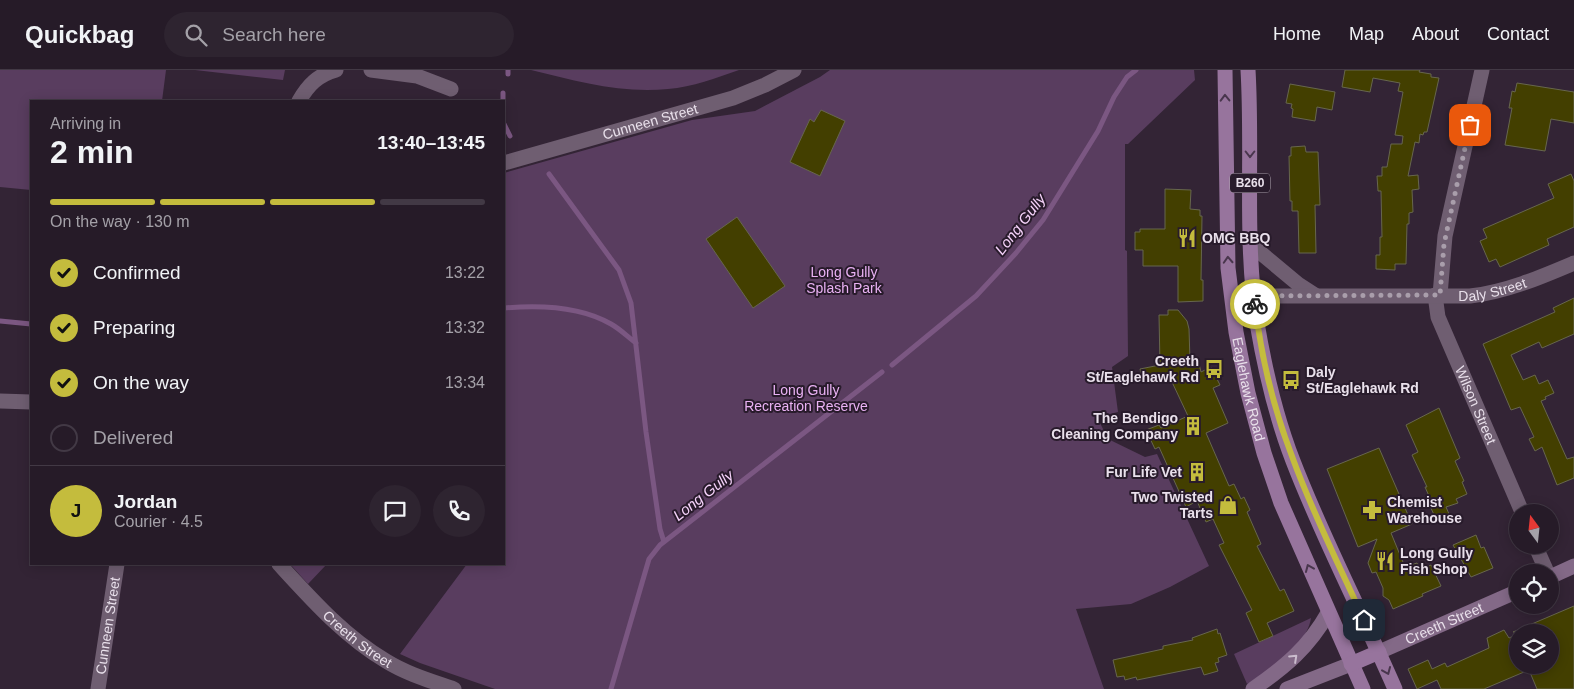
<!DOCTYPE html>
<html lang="en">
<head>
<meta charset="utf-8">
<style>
  :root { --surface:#261b28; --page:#2e2430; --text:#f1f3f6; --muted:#a4a1a8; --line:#423945; --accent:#c4bc3d }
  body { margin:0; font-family:Helvetica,sans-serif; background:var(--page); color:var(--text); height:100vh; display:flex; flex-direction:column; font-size:19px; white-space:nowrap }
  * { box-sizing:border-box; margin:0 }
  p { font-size:16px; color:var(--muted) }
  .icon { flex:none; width:28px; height:28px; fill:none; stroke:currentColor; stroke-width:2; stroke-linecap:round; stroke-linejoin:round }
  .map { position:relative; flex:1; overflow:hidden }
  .drawer { position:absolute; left:30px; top:30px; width:475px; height:465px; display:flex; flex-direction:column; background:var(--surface); border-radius:0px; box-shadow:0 2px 12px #0003,0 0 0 1px var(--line) }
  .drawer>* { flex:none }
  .needle { width:32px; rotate:345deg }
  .tools { position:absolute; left:1509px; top:434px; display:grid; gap:10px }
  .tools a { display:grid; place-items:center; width:50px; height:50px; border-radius:50%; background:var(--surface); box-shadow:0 2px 12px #0003,0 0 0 1px var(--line); font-size:25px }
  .pin { position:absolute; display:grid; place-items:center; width:42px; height:42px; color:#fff; margin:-21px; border-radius:10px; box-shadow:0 2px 8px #0006 }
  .courier { position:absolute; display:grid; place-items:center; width:50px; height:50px; margin:-25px; border:4px solid #c4bc3d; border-radius:50%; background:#fff; color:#222; box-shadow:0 1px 6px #0007 }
  .overview em { font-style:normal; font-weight:700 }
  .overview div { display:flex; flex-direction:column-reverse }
  .overview { display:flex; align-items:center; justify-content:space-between; height:85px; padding:0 20px }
  h1 { font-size:32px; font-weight:700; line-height:38px }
  .bar { display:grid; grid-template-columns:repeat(4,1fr); gap:8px 5px; align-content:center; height:60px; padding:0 20px }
  .bar i { height:6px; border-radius:4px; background:var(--line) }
  .bar .active { background:var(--accent) }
  .bar p { grid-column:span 4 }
  .line { display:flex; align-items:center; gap:12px; padding:0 20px; border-top:1px solid var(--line) }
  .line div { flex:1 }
  .round { display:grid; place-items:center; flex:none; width:52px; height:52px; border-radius:26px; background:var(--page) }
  ol { padding:0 20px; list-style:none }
  li { display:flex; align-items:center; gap:15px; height:55px }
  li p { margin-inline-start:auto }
  li .icon { padding:5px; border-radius:50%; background:var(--accent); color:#111; stroke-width:4 }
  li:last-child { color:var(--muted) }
  li i { width:28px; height:28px; border:2px solid var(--line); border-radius:50% }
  header { display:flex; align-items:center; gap:30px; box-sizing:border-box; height:70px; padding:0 25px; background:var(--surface); border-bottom:1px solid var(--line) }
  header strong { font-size:24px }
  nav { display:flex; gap:28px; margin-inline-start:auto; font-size:18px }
  .search { width:350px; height:45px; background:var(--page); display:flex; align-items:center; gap:12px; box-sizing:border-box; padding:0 18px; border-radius:28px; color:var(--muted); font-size:19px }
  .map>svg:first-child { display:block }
  .green { fill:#593d5f }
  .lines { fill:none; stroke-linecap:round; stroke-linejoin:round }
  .stream { stroke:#7b5782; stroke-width:5 }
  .building { fill:#433f00; stroke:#67664e }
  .street { stroke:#6f5e71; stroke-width:15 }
  .secondary { stroke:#836987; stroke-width:15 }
  .primary { stroke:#97749d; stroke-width:15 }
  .oneway { stroke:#49364d }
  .oneway2 { stroke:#cabccd }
  .done { stroke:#a99eab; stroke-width:5; stroke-dasharray:0 9 }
  .route { stroke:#c4bc3d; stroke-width:6 }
  .labels { text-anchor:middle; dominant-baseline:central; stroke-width:4; stroke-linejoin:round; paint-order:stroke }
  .shield { fill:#281b2b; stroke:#afa5b1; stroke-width:1 }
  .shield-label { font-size:12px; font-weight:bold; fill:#e9e0eb }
  .street-label { font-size:14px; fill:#e9e0eb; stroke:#281b2b }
  .poi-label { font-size:14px; font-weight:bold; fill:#e9e0eb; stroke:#281b2b; text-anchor:start }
  .park-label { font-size:14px; fill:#eab2f4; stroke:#281b2b }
  .water-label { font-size:15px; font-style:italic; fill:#f6d3fb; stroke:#281b2b }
</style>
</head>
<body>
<header>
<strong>Quickbag</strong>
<div class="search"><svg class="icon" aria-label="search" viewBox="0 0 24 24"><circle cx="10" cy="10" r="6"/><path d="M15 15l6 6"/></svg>Search here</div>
<nav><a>Home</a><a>Map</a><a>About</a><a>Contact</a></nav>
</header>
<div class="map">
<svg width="1574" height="619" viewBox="0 0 1574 619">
  <rect width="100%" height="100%" fill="#332435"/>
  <!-- green -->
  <path class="green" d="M0 0H166L162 31H31V120L0 117Z
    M195 0H285L283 10Z
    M531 0H739C716 8 693 17 668 19 622 24 576 11 531 0Z
    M830 0H1194L1195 10 1128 74H1125V180L1127 181 1128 286 1112 297 1118 342 1097 347 1108 369 1145 387 1157 384 1209 496 1170 517 1131 534 1076 539 1104 619H495L420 593 400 584 467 494H504V103L692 50 755 41 820 7Z
    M290 494H327L308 514Z
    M1311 548C1307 576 1270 600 1247 614L1234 584Z"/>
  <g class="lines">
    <!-- stream -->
    <path class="stream" d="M508 4V0
      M503 31V23
      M504 54 510 66
      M549 104 619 200 631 233 646 362 660 459 664 472
      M504 238C538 235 580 236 611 254 620 259 628 267 636 273
      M0 251 31 254
      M892 295 976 226 1016 183 1043 150 1098 61 1114 27 1127 7 1136 0
      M611 619 649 489 660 475 882 302"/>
  </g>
  <!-- building -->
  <path class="building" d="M1345 0H1420L1419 2 1431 4V7L1439 8 1427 62H1424L1423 65 1420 64 1419 73 1415 72 1408 106 1418 105 1419 119 1412 120 1413 142 1409 143V154H1407L1406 194H1395V200L1376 199V185H1380V167H1382L1381 121H1378L1377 106H1382V97H1387L1391 74H1402L1403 66 1395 65 1403 22 1398 21 1400 13 1373 8 1370 22 1342 17Z
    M1517 13 1574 22V53L1551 49 1545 81 1505 75 1512 38H1509L1512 21 1515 22Z
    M1290 14 1335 22 1332 40 1317 37 1315 51 1292 47 1293 39 1291 38 1292 34 1286 33Z
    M821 40 845 51 820 106 790 92 810 49 814 52Z
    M1305 76 1306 82H1318L1320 135H1315L1316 183H1299L1298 141H1292V131H1290L1289 86H1291V77Z
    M1571 104 1574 111V157L1547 169 1549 175 1500 197 1496 189 1489 192 1480 171 1487 168 1483 159 1554 128 1548 114Z
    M1165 119 1191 120 1190 139 1200 140V146H1202L1201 210H1203V231L1178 232V196H1143V180H1135V162H1140V159H1165Z
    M737 147 785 216 753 238 706 169Z
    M1574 228V264L1542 278 1539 272 1511 285 1523 310 1535 305 1539 314 1548 310 1554 323 1545 327 1546 329 1541 331 1567 389 1574 387V408L1557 415 1542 377 1535 381 1529 369 1534 367 1520 337 1511 340 1483 274 1555 242 1553 238Z
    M1168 240H1178L1187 251 1189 259 1190 291 1198 290 1201 302 1211 297 1220 315 1213 318 1228 353 1206 363 1229 416 1234 414 1241 429 1244 427 1250 440 1247 442 1261 474 1257 476 1280 521 1284 519 1294 541 1267 553 1273 566 1259 572 1246 543 1252 540 1219 475 1224 473 1213 449 1206 452 1197 431 1186 437 1159 377 1155 379 1146 360 1159 355 1161 358 1188 346 1172 312H1168L1165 308 1143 312 1140 299 1160 295 1159 245H1168Z
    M1439 338 1460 388 1455 391 1464 411 1462 412 1467 424 1456 429 1458 433 1446 437 1449 444 1436 449 1430 436 1433 435 1425 417H1427L1412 385 1418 382 1406 355Z
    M1379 378 1412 454 1391 463 1405 497 1417 493 1420 500 1431 495 1441 516 1422 524 1423 526 1393 539 1389 530 1383 526V518L1376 502 1372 503 1368 493 1377 469 1358 477 1327 399Z
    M1476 465 1481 478 1484 477 1493 498 1471 507 1453 475Z
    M1574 536V619H1537L1529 600 1541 595H1550V562H1513Z
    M1217 559 1218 564 1220 563 1227 585 1218 588 1219 592 1215 593 1218 601 1204 605 1201 597 1137 610 1136 607 1125 610 1124 606 1117 607 1113 590 1163 579V576L1193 570 1192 568Z
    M1504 560 1509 568 1518 564V595H1521L1524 602 1484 619H1441L1437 610 1417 619 1408 599 1428 590 1432 599 1445 593 1447 597 1489 578 1487 568Z"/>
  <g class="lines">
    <!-- street -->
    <g class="street">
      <path d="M371 0 417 6 451 19"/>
      <path d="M299 31C308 15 318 5 336 0"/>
      <path id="s1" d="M504 93 733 28 765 15 794 0"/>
      <path d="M1250 174 1298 214 1315 225"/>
      <path id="s2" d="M1435 225 1438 247 1522 442"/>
      <path d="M1440 225 1445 166 1482 0"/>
      <path id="s3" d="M1254 226H1470C1506 222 1541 207 1574 193"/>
      <path d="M0 331 31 332"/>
      <path d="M1535 475 1547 502"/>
      <path id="s4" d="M279 494C312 530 344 566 386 591 407 604 431 611 454 619"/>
      <path id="s5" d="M98 619 117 494"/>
    </g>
    <!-- secondary -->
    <g class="secondary">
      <path d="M1550 507 1574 496"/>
      <path id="s6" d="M1379 582 1518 521"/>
      <path d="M1253 619C1285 597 1309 577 1328 543"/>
      <path d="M1287 619 1351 594"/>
    </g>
    <!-- primary -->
    <g class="primary">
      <path id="s7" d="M1225 0 1228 198 1236 262 1248 323 1264 383 1281 433 1363 619"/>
      <path d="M1248 0C1253 84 1244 169 1257 253 1265 300 1276 347 1293 391 1323 469 1362 543 1395 619"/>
      <path d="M1351 594 1379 582"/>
    </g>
  </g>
  <!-- one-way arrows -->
  <defs><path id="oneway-chevron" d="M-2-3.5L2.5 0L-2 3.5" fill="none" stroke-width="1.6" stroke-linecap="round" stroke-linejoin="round" transform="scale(1.25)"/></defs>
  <g class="oneway">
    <use href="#oneway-chevron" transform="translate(1225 28) rotate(-91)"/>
    <use href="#oneway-chevron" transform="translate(1250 84) rotate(90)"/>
    <use href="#oneway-chevron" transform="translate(1228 190) rotate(-93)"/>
    <use href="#oneway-chevron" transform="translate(1309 498) rotate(-113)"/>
    <use href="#oneway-chevron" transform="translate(1387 601) rotate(67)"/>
  </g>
  <use class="oneway2" href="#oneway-chevron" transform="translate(1294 588) rotate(-43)"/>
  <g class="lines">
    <!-- done -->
    <path class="done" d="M1255 234 1254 226 1440 225 1444 174 1470 55"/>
    <!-- route -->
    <path class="route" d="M1255 234C1261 287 1274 340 1293 389 1313 444 1340 497 1364 550"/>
  </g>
  <!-- icons -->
  <defs>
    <g id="restaurant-bare" transform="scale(1.5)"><path d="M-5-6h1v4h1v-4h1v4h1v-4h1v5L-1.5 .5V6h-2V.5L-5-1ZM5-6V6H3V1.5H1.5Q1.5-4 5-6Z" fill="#c4bc3d" stroke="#281b2b" stroke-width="2.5" paint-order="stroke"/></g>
    <g id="bus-bare" transform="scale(1.5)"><path d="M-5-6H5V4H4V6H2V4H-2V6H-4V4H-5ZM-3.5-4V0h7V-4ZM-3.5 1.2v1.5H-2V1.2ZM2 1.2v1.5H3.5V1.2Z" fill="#c4bc3d" stroke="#281b2b" stroke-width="2.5" paint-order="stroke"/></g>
    <g id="building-bare" transform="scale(1.5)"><path d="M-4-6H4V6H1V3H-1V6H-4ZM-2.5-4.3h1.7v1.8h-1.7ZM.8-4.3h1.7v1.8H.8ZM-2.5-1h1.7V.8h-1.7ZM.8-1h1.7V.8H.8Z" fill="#c4bc3d" stroke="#281b2b" stroke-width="2.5" paint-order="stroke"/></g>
    <g id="shop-bare" transform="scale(1.5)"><path d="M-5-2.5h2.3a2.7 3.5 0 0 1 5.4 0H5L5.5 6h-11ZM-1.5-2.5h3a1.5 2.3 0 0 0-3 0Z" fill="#c4bc3d" stroke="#281b2b" stroke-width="2.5" paint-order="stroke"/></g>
    <g id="pharmacy-bare" transform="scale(1.5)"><path d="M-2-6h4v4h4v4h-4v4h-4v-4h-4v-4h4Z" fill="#c4bc3d" stroke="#281b2b" stroke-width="2.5" paint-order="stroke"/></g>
  </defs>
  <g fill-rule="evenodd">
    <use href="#restaurant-bare" x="1187" y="168"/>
    <use href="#bus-bare" x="1214" y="299"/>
    <use href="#bus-bare" x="1291" y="310"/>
    <use href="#building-bare" x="1193" y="356"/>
    <use href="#building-bare" x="1197" y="402"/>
    <use href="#shop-bare" x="1228" y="435"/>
    <use href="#pharmacy-bare" x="1372" y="440"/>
    <use href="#restaurant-bare" x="1385" y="491"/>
  </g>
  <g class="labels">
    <!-- shield labels -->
    <rect class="shield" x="1230" y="103.5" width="40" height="19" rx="4"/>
    <g class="shield-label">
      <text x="1250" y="113">B260</text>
    </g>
    <!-- street labels -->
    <g class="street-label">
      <text stroke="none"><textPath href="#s1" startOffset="152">Cunneen Street</textPath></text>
      <text stroke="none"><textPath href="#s3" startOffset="239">Daly Street</textPath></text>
      <text stroke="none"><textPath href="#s7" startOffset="321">Eaglehawk Road</textPath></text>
      <text stroke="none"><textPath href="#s2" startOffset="118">Wilson Street</textPath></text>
      <text stroke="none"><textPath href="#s6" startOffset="71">Creeth Street</textPath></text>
      <text stroke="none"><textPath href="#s5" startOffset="64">Cunneen Street</textPath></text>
      <text stroke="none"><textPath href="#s4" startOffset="109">Creeth Street</textPath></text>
    </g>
    <!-- poi labels -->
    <g class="poi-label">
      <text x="1202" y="168">OMG BBQ</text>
      <text x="1199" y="291" text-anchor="end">Creeth<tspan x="1199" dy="16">St/Eaglehawk Rd</tspan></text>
      <text x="1306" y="302">Daly<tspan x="1306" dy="16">St/Eaglehawk Rd</tspan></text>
      <text x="1178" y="348" text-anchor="end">The Bendigo<tspan x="1178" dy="16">Cleaning Company</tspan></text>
      <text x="1182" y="402" text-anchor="end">Fur Life Vet</text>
      <text x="1213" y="427" text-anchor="end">Two Twisted<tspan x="1213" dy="16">Tarts</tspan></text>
      <text x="1387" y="432">Chemist<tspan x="1387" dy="16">Warehouse</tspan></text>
      <text x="1400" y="483">Long Gully<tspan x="1400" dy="16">Fish Shop</tspan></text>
    </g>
    <!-- park labels -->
    <g class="park-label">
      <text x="844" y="202">Long Gully<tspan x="844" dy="16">Splash Park</tspan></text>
      <text x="806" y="320">Long Gully<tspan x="806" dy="16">Recreation Reserve</tspan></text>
    </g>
    <!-- water labels -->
    <g class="water-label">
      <text transform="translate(1020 154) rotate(-52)">Long Gully</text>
      <text transform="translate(703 425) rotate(-38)">Long Gully</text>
    </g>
  </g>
</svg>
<div class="tools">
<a><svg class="needle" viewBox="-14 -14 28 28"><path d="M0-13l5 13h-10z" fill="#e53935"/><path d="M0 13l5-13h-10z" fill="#a4a1a8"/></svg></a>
<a><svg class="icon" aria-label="locate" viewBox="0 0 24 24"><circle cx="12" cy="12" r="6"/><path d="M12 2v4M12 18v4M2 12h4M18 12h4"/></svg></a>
<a><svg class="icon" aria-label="layers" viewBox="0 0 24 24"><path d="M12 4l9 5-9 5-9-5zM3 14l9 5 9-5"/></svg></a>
</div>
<div class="pin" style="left:1470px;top:55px;background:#ea580c"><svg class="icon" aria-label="bag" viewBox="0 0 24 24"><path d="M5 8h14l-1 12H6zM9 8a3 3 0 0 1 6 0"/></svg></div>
<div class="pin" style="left:1364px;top:550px;background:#1f2937"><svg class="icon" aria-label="home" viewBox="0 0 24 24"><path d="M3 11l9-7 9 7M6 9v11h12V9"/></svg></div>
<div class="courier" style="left:1255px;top:234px"><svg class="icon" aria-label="bike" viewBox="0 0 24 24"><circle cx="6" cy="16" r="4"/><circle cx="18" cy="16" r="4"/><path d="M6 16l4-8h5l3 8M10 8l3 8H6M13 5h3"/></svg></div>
<section class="drawer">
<div class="overview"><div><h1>2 min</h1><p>Arriving in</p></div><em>13:40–13:45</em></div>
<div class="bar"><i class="active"></i><i class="active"></i><i class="active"></i><i></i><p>On the way · 130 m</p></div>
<ol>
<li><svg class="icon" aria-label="check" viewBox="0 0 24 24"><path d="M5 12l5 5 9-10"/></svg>Confirmed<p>13:22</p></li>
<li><svg class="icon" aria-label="check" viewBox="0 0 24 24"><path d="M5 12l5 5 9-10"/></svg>Preparing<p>13:32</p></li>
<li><svg class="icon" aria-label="check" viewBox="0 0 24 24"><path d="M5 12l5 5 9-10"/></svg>On the way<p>13:34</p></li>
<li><i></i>Delivered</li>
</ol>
<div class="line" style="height:90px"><b class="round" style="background:var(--accent);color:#111">J</b><div><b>Jordan</b><p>Courier · 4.5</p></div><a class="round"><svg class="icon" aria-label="chat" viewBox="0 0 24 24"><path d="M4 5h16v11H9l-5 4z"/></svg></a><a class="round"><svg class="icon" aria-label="phone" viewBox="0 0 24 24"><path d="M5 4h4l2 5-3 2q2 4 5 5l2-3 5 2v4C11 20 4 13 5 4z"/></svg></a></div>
</section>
</div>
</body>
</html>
